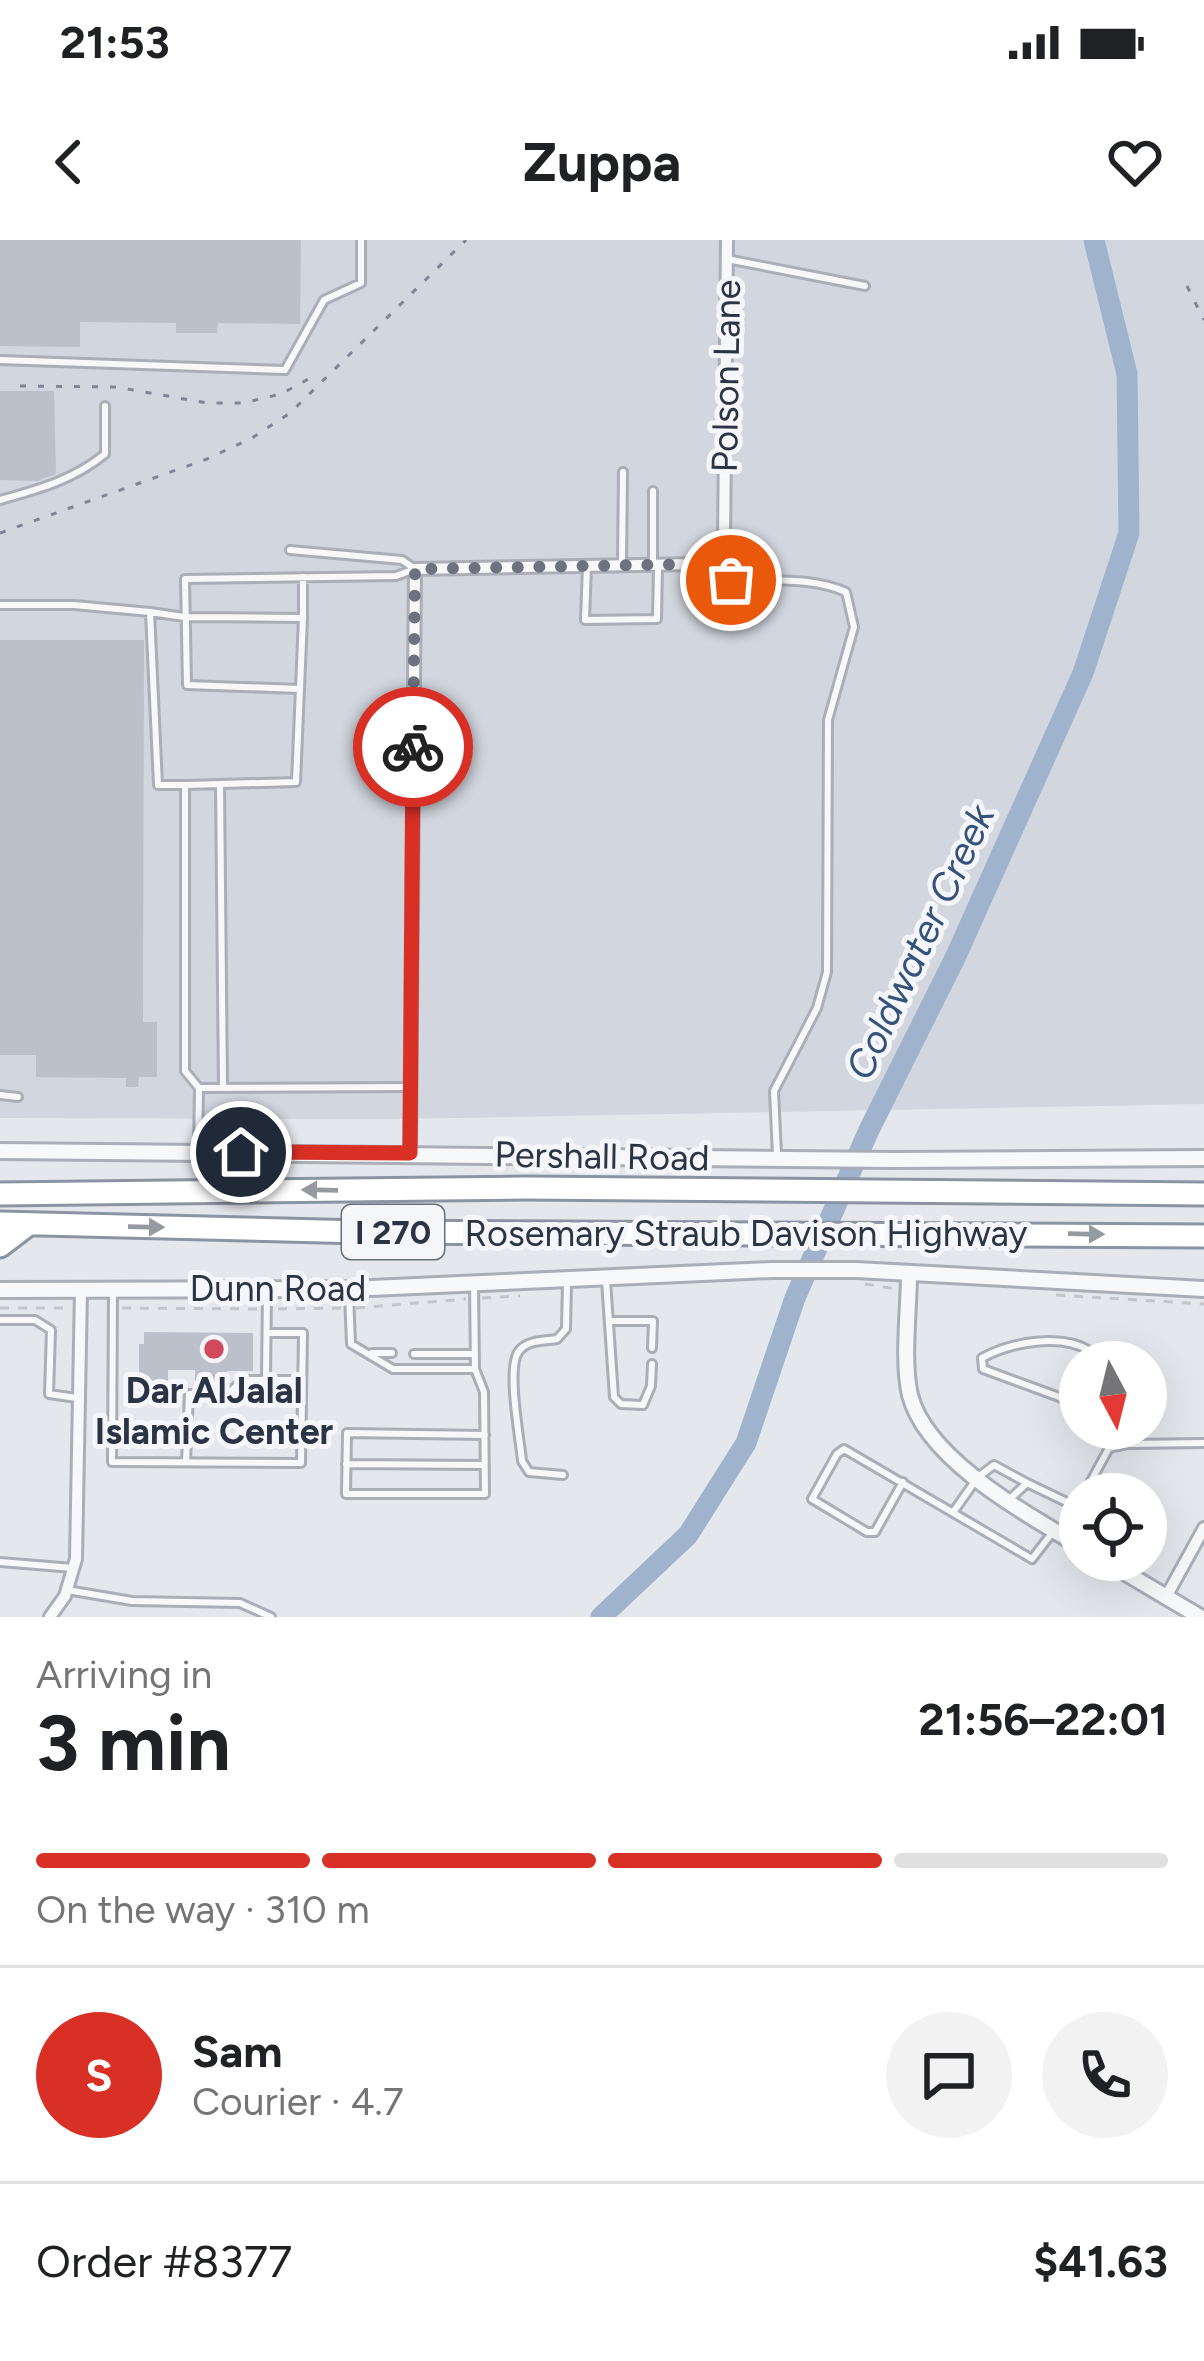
<!DOCTYPE html>
<html lang="en">
<head>
<meta charset="utf-8">
<style>
  :root { --surface:#fff; --page:#f2f2f2; --text:#202124; --muted:#757577; --line:#e0e0e0; --accent:#d93025 }
  body { margin:0; font-family:Figtree,sans-serif; background:var(--page); color:var(--text); height:100vh; display:flex; flex-direction:column; font-size:45px; white-space:nowrap }
  * { box-sizing:border-box; margin:0 }
  p { font-size:39px; color:var(--muted) }
  .icon { flex:none; width:66px; height:66px; fill:none; stroke:currentColor; stroke-width:2; stroke-linecap:round; stroke-linejoin:round }
  .map { position:relative; height:1377px; overflow:hidden }
  .sheet { display:flex; flex-direction:column; background:var(--surface); flex:1 }
  .sheet>* { flex:none }
  .needle { width:78px; rotate:173deg }
  .controls { position:absolute; left:1059px; top:1101px; display:grid; gap:24px }
  .controls a { display:grid; place-items:center; width:108px; height:108px; border-radius:50%; background:var(--surface); box-shadow:0 12px 48px #0002; font-size:60px }
  .pin { position:absolute; display:grid; place-items:center; width:102px; height:102px; color:#fff; margin:-51px; border:6px solid #fff; border-radius:50%; box-shadow:0 3px 12px #0007 }
  .courier { position:absolute; display:grid; place-items:center; width:120px; height:120px; margin:-60px; border:9px solid #d93025; border-radius:50%; background:#fff; color:#222; box-shadow:0 3px 15px #0007 }
  .summary em { font-style:normal; font-weight:700 }
  .summary div { display:flex; flex-direction:column-reverse }
  .summary { display:flex; align-items:center; justify-content:space-between; height:204px; padding:0 36px }
  h1 { font-size:78px; font-weight:700; line-height:90px }
  .bar { display:grid; grid-template-columns:repeat(4,1fr); gap:18px 12px; align-content:center; height:144px; padding:0 36px }
  .bar i { height:15px; border-radius:9px; background:var(--line) }
  .bar .current { background:var(--accent) }
  .bar p { grid-column:span 4 }
  .line { display:flex; align-items:center; gap:30px; padding:0 36px; border-top:3px solid var(--line) }
  .line div { flex:1 }
  .round { display:grid; place-items:center; flex:none; width:126px; height:126px; border-radius:63px; background:var(--page) }
  .status { display:flex; justify-content:space-between; align-items:center; height:84px; padding:0 60px; background:var(--surface); direction:ltr }
  .status svg { height:33px; fill:currentColor }
  header { display:flex; justify-content:space-between; align-items:center; height:156px; padding:0 36px; background:var(--surface); font-size:54px; font-weight:700 }
  .map>svg:first-child { display:block }
  .built { fill:#d2d6de }
  .lines { fill:none; stroke-linecap:round; stroke-linejoin:round }
  .river { stroke:#9fb4cc; stroke-width:21 }
  .building { fill:#bbc0ca }
  .service-casing { stroke:#a9aeb7; stroke-width:12 }
  .minor-casing { stroke:#a9aeb7; stroke-width:16 }
  .tertiary-casing { stroke:#a9aeb7; stroke-width:20 }
  .motorway-casing { stroke:#8b94a3; stroke-width:27 }
  .path { stroke:#c2c5cb; stroke-width:3; stroke-dasharray:9 9; stroke-linecap:butt }
  .service { stroke:#f7f8fa; stroke-width:6 }
  .minor { stroke:#f7f8fa; stroke-width:10 }
  .tertiary { stroke:#f7f8fa; stroke-width:14 }
  .motorway { stroke:#fff; stroke-width:21 }
  .rail { stroke:#7d8696; stroke-width:3; stroke-dasharray:6 12; stroke-linecap:butt }
  .oneway { fill:#959aa2 }
  .done { stroke:#6c737f; stroke-width:12; stroke-dasharray:0 21.6 }
  .route { stroke:#d93025; stroke-width:15 }
  .poi-dot { fill:#d1495b; stroke:#f4f6f9; stroke-width:4.5 }
  .labels { text-anchor:middle; dominant-baseline:central; stroke-width:10; stroke-linejoin:round; paint-order:stroke }
  .shield { fill:#f4f6f9; stroke:#676e7b; stroke-width:3 }
  .shield-label { font-size:33px; font-weight:bold; fill:#2b3445 }
  .street-label { font-size:36px; fill:#2b3445; stroke:#f4f6f9 }
  .poi-label { font-size:36px; font-weight:bold; fill:#2b3445; stroke:#f4f6f9 }
  .water-label { font-size:39px; font-style:italic; fill:#34527a; stroke:#f4f6f9 }
</style>
</head>
<body>
<div class="status"><b>21:53</b><svg viewBox="0 0 49 12"><path d="M0 12V9h3v3zM5 12V6h3v6zM10 12V3h3v9zM15 12V0h3v12zM26 1h20v11H26zM47 4h2v5h-2z"/></svg></div>
<header><svg class="icon" aria-label="back" viewBox="0 0 24 24"><path d="M15 5l-7 7 7 7"/></svg>Zuppa<svg class="icon" aria-label="heart" viewBox="0 0 24 24"><path d="M12 20l-8-8c-3-5 5-10 8-4 3-6 11-1 8 4z"/></svg></header>
<div class="map">
<svg width="1204" height="1377" viewBox="0 0 1204 1377">
  <rect width="100%" height="100%" fill="#e4e7ec"/>
  <!-- built -->
  <path class="built" d="M0 0H1204V864L401 879 0 878Z"/>
  <g class="lines">
    <!-- river -->
    <path class="river" d="M601 1377 688 1295 746 1203 795 1058 869 890 955 718 1083 433 1129 293 1127 134 1094 0"/>
  </g>
  <!-- building -->
  <path class="building" d="M0 0H301L300 84 218 83 217 93H176V83L80 82V107L0 106Z
    M0 151H54L56 234 37 241 0 240Z
    M0 400H144L143 782H157V837H139L138 847H126V838L36 837V815H0Z
    M144 1092 253 1093V1131H227V1144H195V1130H168V1154H139V1104H144Z"/>
  <g class="lines">
    <!-- service casing -->
    <g class="service-casing">
      <path id="service" d="M727 19 865 46
        M0 120 285 130 324 60 361 43V0
        M653 251V324
        M0 260C39 249 73 240 105 214V166
        M290 310 402 320 415 329
        M622 324 623 232
        M697 324 704 334C750 345 803 333 846 352L854 387 828 480 827 732 817 768 774 851 777 915
        M587 326 585 380 657 379 658 327
        M0 365H74L150 372 158 545H185V831L199 848 198 912
        M150 372 184 377 303 378 296 542 186 545
        M303 378V337
        M300 449 187 445 185 339 396 336 415 329
        M220 545 223 848
        M199 848 411 847
        M0 855 18 857
        M606 1040 614 1157 621 1164 643 1165 651 1146 652 1124
        M474 1045 475 1129 484 1152 485 1254H346L347 1193 485 1195
        M113 1052 112 1222 301 1223 303 1093H267
        M349 1053 351 1104 393 1129H475
        M0 1080H35L51 1090 49 1154 77 1158
        M612 1081H653L652 1108
        M372 1113H392
        M414 1114H475
        M266 1139 267 1053
        M1070 1161 1080 1149
        M1080 1170 1070 1161 983 1129 982 1118C1011 1102 1061 1093 1090 1111V1122
        M1099 1188 1119 1206
        M186 1222 189 1154H228L243 1140H302
        M346 1224 484 1225
        M563 1235 529 1232 522 1221C520 1198 506 1127 519 1111 527 1100 544 1101 557 1099L566 1089 567 1042
        M903 1242 875 1292H867L812 1259 837 1214 844 1209 1032 1319 1052 1293
        M1084 1254 1109 1208 1128 1204 1204 1203
        M1011 1258 1027 1243 1077 1267
        M954 1271 978 1237 994 1225 1027 1243
        M1063 1291 1080 1261
        M0 1322 73 1328
        M67 1350 132 1361 240 1363 271 1377"/>
    </g>
    <!-- minor casing -->
    <g class="minor-casing">
      <path id="minor" d="M410 913 415 329 697 324 715 320 724 302 727 0
        M1166 1357 1204 1288
        M50 1377 65 1356 76 1319 81 1049"/>
    </g>
    <!-- tertiary casing -->
    <g class="tertiary-casing">
      <path id="tertiary" d="M0 911 894 920 1204 918
        M909 1033C909 1069 902 1121 910 1155 926 1219 1025 1273 1080 1306
        M0 1050 349 1049 771 1030H856L1204 1049
        M1104 1320 1200 1377"/>
    </g>
    <!-- motorway casing -->
    <g class="motorway-casing">
      <path id="motorway" d="M0 954 525 948 1204 954
        M0 983 362 992 1204 996
        M0 1006 29 984"/>
    </g>
    <!-- path -->
    <path class="path" d="M865 1044 897 1049
      M1056 1055 1204 1064
      M482 1058 520 1056
      M0 1068H71
      M122 1068 257 1069
      M356 1068 466 1059
      M278 1069 341 1068"/>
    <!-- service -->
    <use href="#service" class="service"/>
    <!-- minor -->
    <use href="#minor" class="minor"/>
    <!-- tertiary -->
    <use href="#tertiary" class="tertiary"/>
    <!-- motorway -->
    <use href="#motorway" class="motorway"/>
    <!-- rail -->
    <path class="rail" d="M1187 46 1204 80
      M20 146 116 147 207 163H243L281 154 314 136
      M0 293 207 219 252 198 290 173 466 0"/>
  </g>
  <!-- one-way arrows -->
  <defs><path id="oneway-solid" d="M-6-.8H1V-3.2L6.5 0L1 3.2V.8H-6Z" transform="scale(3)"/></defs>
  <g class="oneway">
    <use href="#oneway-solid" transform="translate(320 950) rotate(-179)"/>
    <use href="#oneway-solid" transform="translate(146 987) rotate(1)"/>
    <use href="#oneway-solid" transform="translate(1086 994) rotate(1)"/>
  </g>
  <g class="lines">
    <!-- done -->
    <path class="done" d="M413 507 415 329 697 324 704 334 731 340"/>
    <!-- route -->
    <path class="route" d="M241 912 410 913 413 507"/>
  </g>
  <!-- markers -->
  <circle class="poi-dot" cx="214" cy="1109" r="12"/>
  <g class="labels">
    <!-- shield labels -->
    <rect class="shield" x="342" y="965" width="102" height="54" rx="9"/>
    <g class="shield-label">
      <text x="393" y="992">I 270</text>
    </g>
    <!-- street labels -->
    <g class="street-label">
      <text transform="translate(726 136) rotate(-89)">Polson Lane</text>
      <text transform="translate(602 916) rotate(1)">Pershall Road</text>
      <text x="746" y="993">Rosemary Straub Davison Highway</text>
      <text x="278" y="1048">Dunn Road</text>
    </g>
    <!-- poi labels -->
    <g class="poi-label">
      <text x="214" y="1150">Dar AlJalal<tspan x="214" dy="41">Islamic Center</tspan></text>
    </g>
    <!-- water labels -->
    <g class="water-label">
      <text transform="translate(920 702) rotate(-65)">Coldwater Creek</text>
    </g>
  </g>
</svg>
<div class="controls">
<a><svg class="needle" viewBox="-14 -14 28 28"><path d="M0-13l5 13h-10z" fill="#e53935"/><path d="M0 13l5-13h-10z" fill="#757577"/></svg></a>
<a><svg class="icon" aria-label="locate" viewBox="0 0 24 24"><circle cx="12" cy="12" r="6"/><path d="M12 2v4M12 18v4M2 12h4M18 12h4"/></svg></a>
</div>
<div class="pin" style="left:731px;top:340px;background:#ea580c"><svg class="icon" aria-label="bag" viewBox="0 0 24 24"><path d="M5 8h14l-1 12H6zM9 8a3 3 0 0 1 6 0"/></svg></div>
<div class="pin" style="left:241px;top:912px;background:#1f2937"><svg class="icon" aria-label="home" viewBox="0 0 24 24"><path d="M3 11l9-7 9 7M6 9v11h12V9"/></svg></div>
<div class="courier" style="left:413px;top:507px"><svg class="icon" aria-label="bike" viewBox="0 0 24 24"><circle cx="6" cy="16" r="4"/><circle cx="18" cy="16" r="4"/><path d="M6 16l4-8h5l3 8M10 8l3 8H6M13 5h3"/></svg></div>
</div>
<section class="sheet">
<div class="summary"><div><h1>3 min</h1><p>Arriving in</p></div><em>21:56–22:01</em></div>
<div class="bar"><i class="current"></i><i class="current"></i><i class="current"></i><i></i><p>On the way · 310 m</p></div>
<div class="line" style="height:216px"><b class="round" style="background:var(--accent);color:#fff">S</b><div><b>Sam</b><p>Courier · 4.7</p></div><a class="round"><svg class="icon" aria-label="chat" viewBox="0 0 24 24"><path d="M4 5h16v11H9l-5 4z"/></svg></a><a class="round"><svg class="icon" aria-label="phone" viewBox="0 0 24 24"><path d="M5 4h4l2 5-3 2q2 4 5 5l2-3 5 2v4C11 20 4 13 5 4z"/></svg></a></div>
<div class="line" style="height:156px"><div>Order #8377</div><b>$41.63</b></div>
</section>
</body>
</html>
